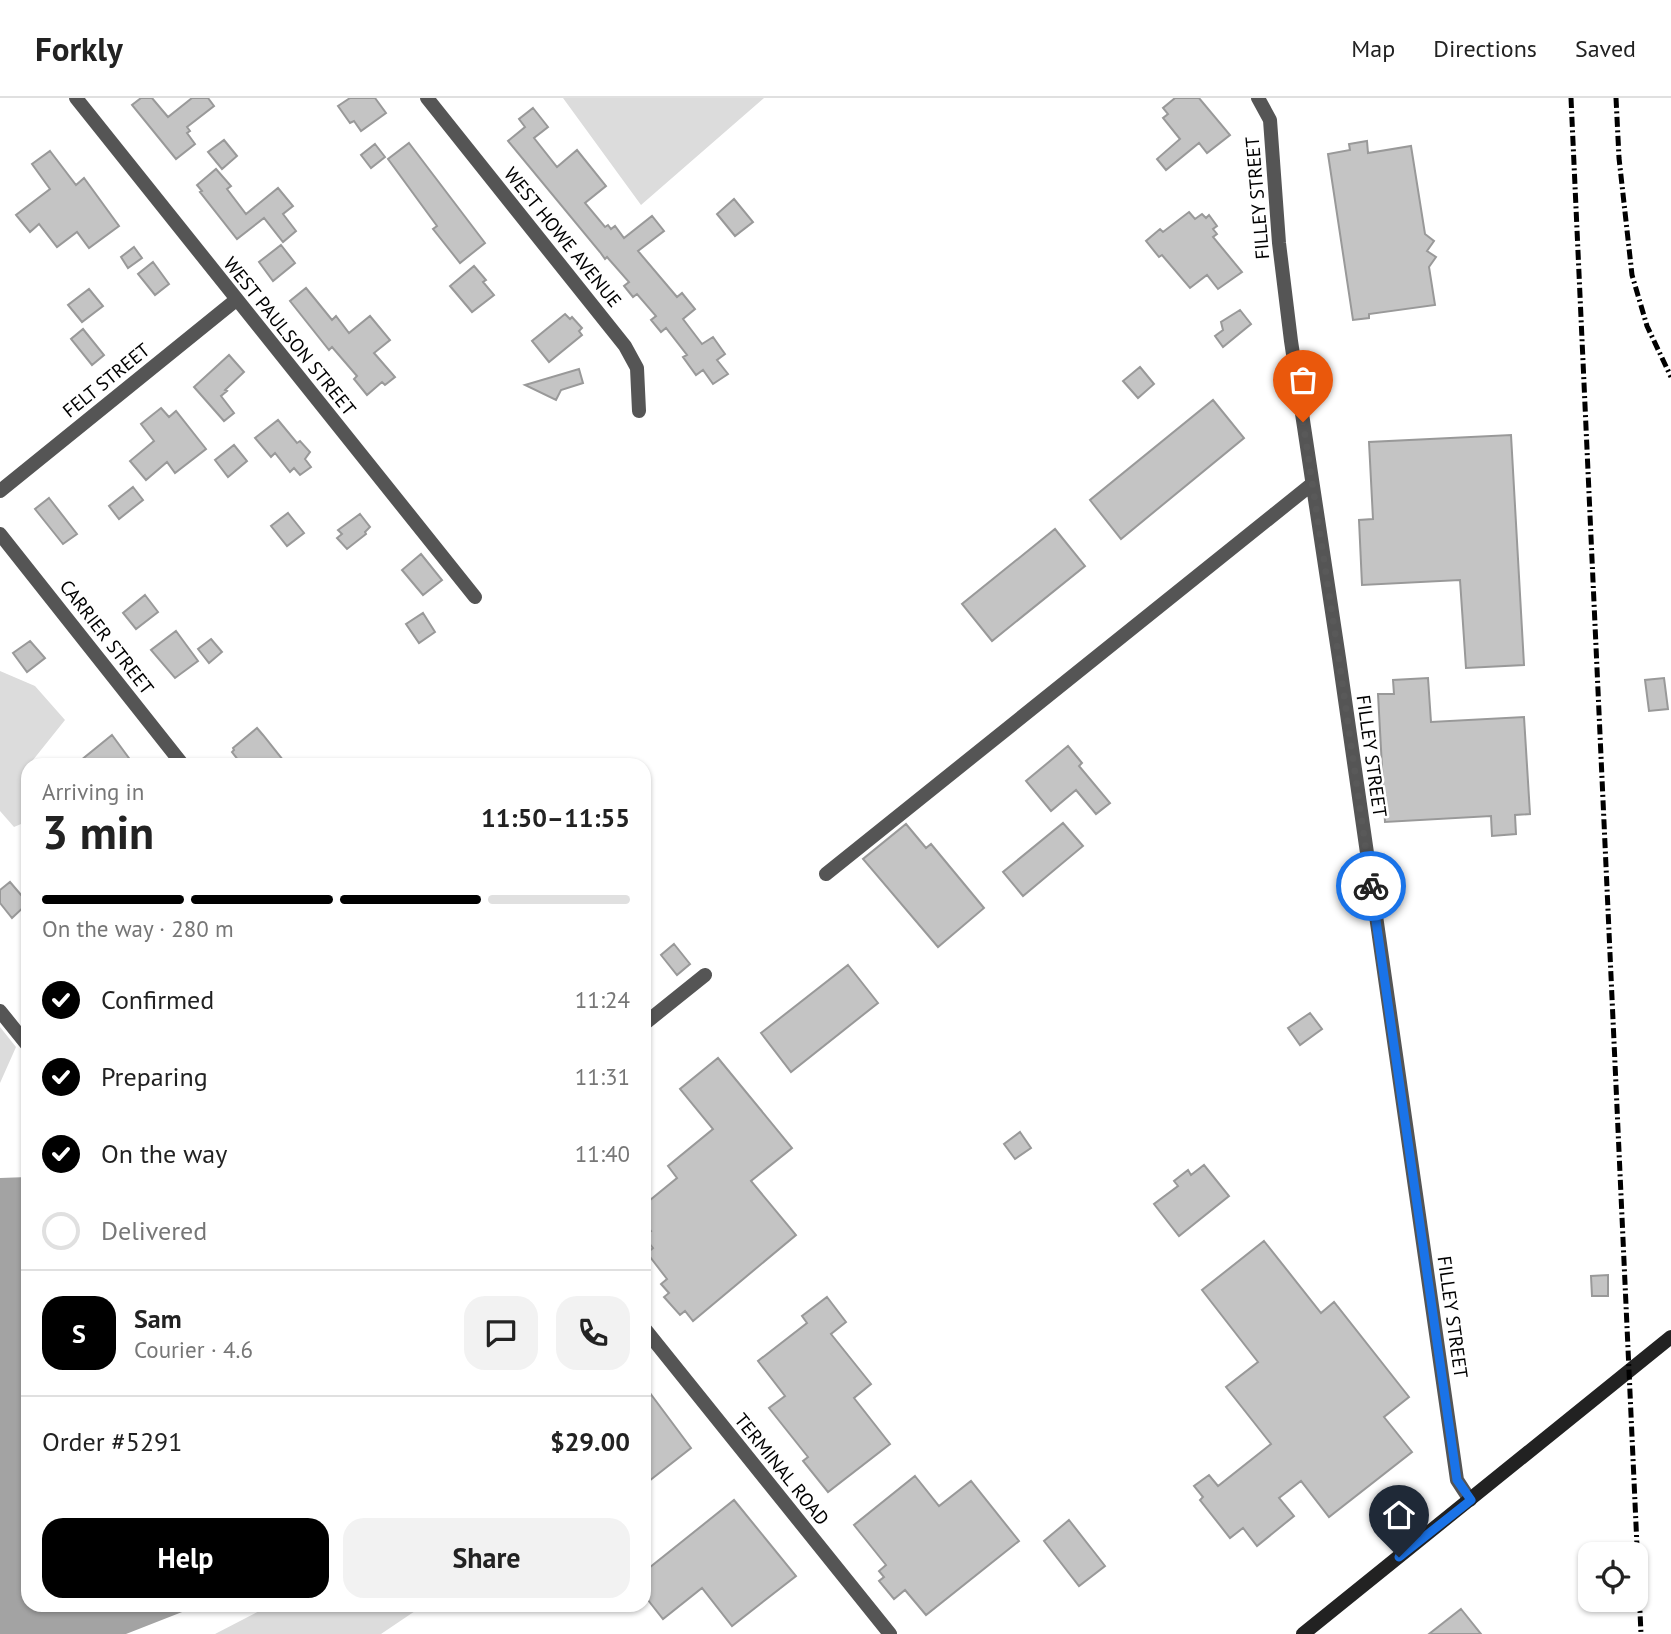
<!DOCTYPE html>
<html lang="en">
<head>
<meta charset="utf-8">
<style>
  :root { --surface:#fff; --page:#f2f2f2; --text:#222; --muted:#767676; --line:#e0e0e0; --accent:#000 }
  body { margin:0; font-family:"PT Sans",sans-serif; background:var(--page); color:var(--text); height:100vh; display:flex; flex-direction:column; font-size:26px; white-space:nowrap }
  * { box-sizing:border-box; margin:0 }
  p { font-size:23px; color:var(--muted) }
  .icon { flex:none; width:38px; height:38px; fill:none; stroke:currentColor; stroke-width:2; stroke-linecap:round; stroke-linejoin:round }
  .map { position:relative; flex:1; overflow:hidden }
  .drawer { position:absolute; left:21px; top:660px; width:630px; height:854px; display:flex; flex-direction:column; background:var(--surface); border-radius:21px; box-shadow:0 2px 5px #0004 }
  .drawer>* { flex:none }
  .tools { position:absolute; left:1578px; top:1444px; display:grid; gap:14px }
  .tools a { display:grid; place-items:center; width:70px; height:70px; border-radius:14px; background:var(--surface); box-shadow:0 2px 5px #0004; font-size:35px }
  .pin { position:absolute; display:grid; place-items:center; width:60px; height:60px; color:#fff; margin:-72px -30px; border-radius:50% 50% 50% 0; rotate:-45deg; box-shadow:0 0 7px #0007 }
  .pin .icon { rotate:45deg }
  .courier { position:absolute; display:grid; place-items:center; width:70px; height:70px; margin:-35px; border:5px solid #1a73e8; border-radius:50%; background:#fff; color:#222; box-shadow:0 2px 9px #0007 }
  .head em { font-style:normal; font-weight:700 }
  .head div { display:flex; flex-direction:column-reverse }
  .head { display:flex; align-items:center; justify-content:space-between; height:119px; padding:0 21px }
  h1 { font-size:46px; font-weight:700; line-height:52px }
  .bar { display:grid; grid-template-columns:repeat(4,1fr); gap:10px 7px; align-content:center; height:84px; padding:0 21px }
  .bar i { height:9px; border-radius:5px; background:var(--line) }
  .bar .on { background:var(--accent) }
  .bar p { grid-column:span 4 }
  .line { display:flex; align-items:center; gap:18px; padding:0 21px; border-top:2px solid var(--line) }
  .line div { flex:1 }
  .round { display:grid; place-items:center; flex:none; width:74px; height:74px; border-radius:21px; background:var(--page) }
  ol { padding:0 21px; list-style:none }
  li { display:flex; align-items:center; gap:21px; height:77px }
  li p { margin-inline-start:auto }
  li .icon { padding:7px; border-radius:50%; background:var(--accent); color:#fff; stroke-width:4 }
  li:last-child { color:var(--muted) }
  li i { width:38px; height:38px; border:4px solid var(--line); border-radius:50% }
  .primary-button { display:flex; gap:14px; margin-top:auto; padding:14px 21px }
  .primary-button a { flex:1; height:80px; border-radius:21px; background:var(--accent); color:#fff; font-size:28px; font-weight:700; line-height:80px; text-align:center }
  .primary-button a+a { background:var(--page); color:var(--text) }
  header { display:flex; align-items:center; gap:42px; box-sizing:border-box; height:98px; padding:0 35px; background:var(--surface); border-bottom:2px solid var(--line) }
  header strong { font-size:33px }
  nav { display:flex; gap:38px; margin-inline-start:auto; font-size:24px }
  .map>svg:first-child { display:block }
  .green { fill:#dcdcdc }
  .water { fill:#a3a3a3 }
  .building { fill:#c4c4c4; stroke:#999; stroke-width:2 }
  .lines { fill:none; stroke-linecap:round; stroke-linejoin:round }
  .street { stroke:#555; stroke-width:14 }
  .secondary { stroke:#222; stroke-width:14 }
  .rail { stroke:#000; stroke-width:5; stroke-dasharray:10 3.5 2 3.5; stroke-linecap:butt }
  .done { stroke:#595959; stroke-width:7; stroke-dasharray:0 12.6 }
  .route { stroke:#1a73e8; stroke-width:9 }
  .labels { text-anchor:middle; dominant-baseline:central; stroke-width:5; stroke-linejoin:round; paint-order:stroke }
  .street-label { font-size:19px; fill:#000; stroke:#fff }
</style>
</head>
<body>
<header>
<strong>Forkly</strong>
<nav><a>Map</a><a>Directions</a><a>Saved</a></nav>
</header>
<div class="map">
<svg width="1671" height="1536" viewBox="0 0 1671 1536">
  <rect width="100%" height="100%" fill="#fff"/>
  <!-- green -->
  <path class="green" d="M563 0H764L641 107Z
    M0 573 35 588 65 622 25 672 28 687V723L14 729 0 713Z
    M0 929 16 949 0 985Z
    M271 1507H424L381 1536H215Z"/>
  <!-- water -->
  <path class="water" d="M28 1079V1507H200L126 1536H0V1080Z"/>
  <!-- building -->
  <path class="building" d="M141 0H152L168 19 192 0H208L214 8 187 29 190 33 187 35 195 46 176 61 132 7Z
    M350 0H375L386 15 361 33 354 23 350 25 338 8Z
    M1175 0H1199L1230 37 1207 55 1199 45 1166 72 1157 61 1180 41 1163 20 1168 16 1163 10Z
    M533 10 548 29 534 40 557 69 577 52 606 88 585 105 605 129 608 127 611 131 615 128 624 140 652 118 664 133 638 153 677 199 682 195 695 211 683 221 702 246 713 239 725 256 717 262 728 276 713 286 703 272 696 277 683 259 687 257 666 230 661 234 651 222 656 218 637 196 633 199 624 188 629 184 607 159 605 161 600 154 508 43 525 29 519 21Z
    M224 42 237 58 222 71 208 54Z
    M1367 43 1368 55 1411 48 1425 136 1434 143 1427 153 1436 159 1429 169 1435 207 1369 216V220L1353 222 1328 56 1350 52 1349 46Z
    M409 45 485 145 460 165 433 131 437 128 388 61Z
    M375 46 385 59 371 70 361 57Z
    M50 53 76 87 84 80 119 128 89 150 77 134 57 149 39 126 30 134 16 117 50 91 32 66Z
    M216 71 231 88 227 91 246 116 278 90 293 108 283 116 296 133 283 144 264 120 237 141 200 94 202 93 197 87Z
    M734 101 753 124 735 138 717 116Z
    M1189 114 1195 121 1202 116 1206 120 1209 117 1217 128 1213 131 1217 136 1213 139 1242 174 1218 191 1207 177 1190 190 1162 157 1159 159 1146 143 1160 131 1163 134Z
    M281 147 295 165 273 183 259 164Z
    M134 149 142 160 128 170 121 159Z
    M153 164 169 186 155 197 138 176Z
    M474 168 486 182 483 184 494 197 472 214 450 188Z
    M306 190 332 222 336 218 349 235 370 218 390 242 374 255 395 279 385 287 382 284 367 297 354 281 357 278 332 249 329 252 290 203Z
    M89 191 103 208 82 224 68 207Z
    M1240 212 1251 226 1223 249 1215 238 1223 232 1221 224Z
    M565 216 570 221 572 219 582 230 579 233 582 237 549 264 532 243Z
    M83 231 104 257 92 267 71 241Z
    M229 257 244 274 225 292 227 293 221 298 234 315 224 323 194 289Z
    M1140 269 1154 286 1138 300 1123 283Z
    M579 271 583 285 561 292 556 302 525 287Z
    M1213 302 1244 340 1121 441 1090 402Z
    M161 310 169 319 176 313 206 351 175 375 167 364 146 382 130 363 154 343 141 326Z
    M278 322 297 345 300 343 310 354 305 361 311 369 300 377 294 370 290 374 275 355 271 359 255 340Z
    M1511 337 1524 567 1466 570 1460 482 1362 487 1359 422 1373 421 1369 344Z
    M234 347 247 363 228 379 215 362Z
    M133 389 143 402 119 421 109 408Z
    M49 400 77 436 63 446 35 411Z
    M288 415 304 435 287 448 271 428Z
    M360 416 370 429 365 434 366 436 347 451 337 440 342 436 338 432Z
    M1055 431 1085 468 992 543 962 506Z
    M421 456 442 482 423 497 402 472Z
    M145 497 158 514 136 531 123 515Z
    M423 515 435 534 419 545 406 526Z
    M176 533 198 563 175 580 151 552Z
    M211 541 222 554 209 565 198 551Z
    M30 543 45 560 27 574 13 555Z
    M1428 580 1431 624 1524 619 1530 716 1515 717 1516 736 1492 738 1491 718 1385 724 1378 596H1394L1393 582Z
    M1664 580 1668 611 1649 613 1645 582Z
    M257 630 263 637 287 667H242L232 654 234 652 233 650Z
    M112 637 134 667H75Z
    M1068 648 1082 665 1079 668 1110 705 1096 716 1076 692 1051 713 1026 683Z
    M1063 725 1083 748 1023 798 1003 774Z
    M906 726 926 750 931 746 984 810 938 849 863 761Z
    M10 784 28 805 12 820 0 805V792Z
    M674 846 690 866 677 877 661 857Z
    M848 867 878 905 791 974 761 935Z
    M1310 915 1322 931 1300 947 1288 930Z
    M718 960 792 1050 751 1083 796 1137 693 1223 685 1213 680 1217 664 1199 669 1195 661 1186 667 1181 647 1155 653 1150 644 1139 651 1133 644 1124V1107L677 1080 668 1068 713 1031 680 991Z
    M1020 1034 1031 1050 1015 1061 1004 1046Z
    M1204 1067 1229 1098 1179 1138 1154 1106 1178 1088 1174 1083 1188 1072 1191 1077Z
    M1264 1143 1321 1215 1334 1204 1409 1299 1384 1319 1412 1354 1329 1419 1301 1383 1279 1400 1294 1418 1257 1448 1243 1430 1230 1440 1200 1402 1203 1399 1194 1388 1209 1377 1218 1388 1271 1346 1226 1289 1258 1264 1202 1192Z
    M1608 1177V1198H1592L1591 1178Z
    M827 1199 846 1224 831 1236 871 1286 854 1300 890 1346 828 1394 803 1363 808 1359 769 1310 785 1298 758 1263 807 1225 802 1218Z
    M644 1287 691 1350 644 1387Z
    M915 1378 939 1408 971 1383 1019 1443 926 1517 905 1492 894 1501 879 1483 884 1479 879 1473 886 1467 854 1427Z
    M734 1402 796 1478 732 1528 702 1490 663 1521 644 1497V1474Z
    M1069 1422 1105 1468 1079 1488 1044 1443Z
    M1461 1511 1481 1536H1429Z"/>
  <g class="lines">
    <!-- street -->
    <path class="street" d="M76 0 475 499
      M427 0 625 248 637 270 639 313
      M1258 0 1270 22 1279 145 1291 243 1339 560 1457 1382 1470 1402
      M0 393 236 202
      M0 436 183 667
      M826 776 1312 386
      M0 913 28 948
      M644 926 705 877
      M644 1230 890 1536"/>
    <!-- secondary -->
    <path class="secondary" d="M1303 1536 1671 1239"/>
    <!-- rail -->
    <path class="rail" d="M1571 0 1641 1536
      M1616 0 1619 60 1632 177 1647 228 1671 279"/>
  </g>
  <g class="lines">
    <!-- done -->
    <path class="done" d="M1303 324 1339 561 1371 788"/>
    <!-- route -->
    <path class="route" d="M1371 788 1457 1382 1471 1402 1399 1459"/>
  </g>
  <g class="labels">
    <!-- street labels -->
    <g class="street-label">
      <text transform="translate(1257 100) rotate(-95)">FILLEY STREET</text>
      <text transform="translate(563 139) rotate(51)">WEST HOWE AVENUE</text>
      <text transform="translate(290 238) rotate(51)">WEST PAULSON STREET</text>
      <text transform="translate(106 282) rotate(-39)">FELT STREET</text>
      <text transform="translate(107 539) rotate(52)">CARRIER STREET</text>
      <text transform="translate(1372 658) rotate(82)">FILLEY STREET</text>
      <text transform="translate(1453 1219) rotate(82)">FILLEY STREET</text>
      <text transform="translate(782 1371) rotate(51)">TERMINAL ROAD</text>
    </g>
  </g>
</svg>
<div class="tools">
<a><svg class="icon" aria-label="locate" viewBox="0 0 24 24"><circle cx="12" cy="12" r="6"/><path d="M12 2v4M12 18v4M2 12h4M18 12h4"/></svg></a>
</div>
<div class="pin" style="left:1303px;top:324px;background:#ea580c"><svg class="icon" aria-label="bag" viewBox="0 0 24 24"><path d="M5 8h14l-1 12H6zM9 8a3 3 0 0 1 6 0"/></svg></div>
<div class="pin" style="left:1399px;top:1459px;background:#1f2937"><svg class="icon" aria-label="home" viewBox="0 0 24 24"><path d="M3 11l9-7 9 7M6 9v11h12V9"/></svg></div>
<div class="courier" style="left:1371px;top:788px"><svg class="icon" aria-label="bike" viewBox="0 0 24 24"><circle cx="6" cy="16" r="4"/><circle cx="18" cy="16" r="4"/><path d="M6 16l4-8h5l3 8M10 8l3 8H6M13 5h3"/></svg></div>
<section class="drawer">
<div class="head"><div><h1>3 min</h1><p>Arriving in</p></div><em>11:50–11:55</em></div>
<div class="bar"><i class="on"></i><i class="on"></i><i class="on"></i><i></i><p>On the way · 280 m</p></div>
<ol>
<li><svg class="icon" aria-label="check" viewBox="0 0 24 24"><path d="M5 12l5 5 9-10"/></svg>Confirmed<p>11:24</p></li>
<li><svg class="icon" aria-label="check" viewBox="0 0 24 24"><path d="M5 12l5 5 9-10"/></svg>Preparing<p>11:31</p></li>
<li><svg class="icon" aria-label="check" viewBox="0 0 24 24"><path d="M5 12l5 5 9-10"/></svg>On the way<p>11:40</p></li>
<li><i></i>Delivered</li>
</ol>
<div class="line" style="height:126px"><b class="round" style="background:var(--accent);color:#fff">S</b><div><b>Sam</b><p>Courier · 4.6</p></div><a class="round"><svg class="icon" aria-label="chat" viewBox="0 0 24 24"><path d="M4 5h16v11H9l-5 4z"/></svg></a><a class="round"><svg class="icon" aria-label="phone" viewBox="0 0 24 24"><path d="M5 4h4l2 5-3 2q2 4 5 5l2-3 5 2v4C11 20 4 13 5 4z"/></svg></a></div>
<div class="line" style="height:91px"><div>Order #5291</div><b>$29.00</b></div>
<div class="primary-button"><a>Help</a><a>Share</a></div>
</section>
</div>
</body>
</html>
